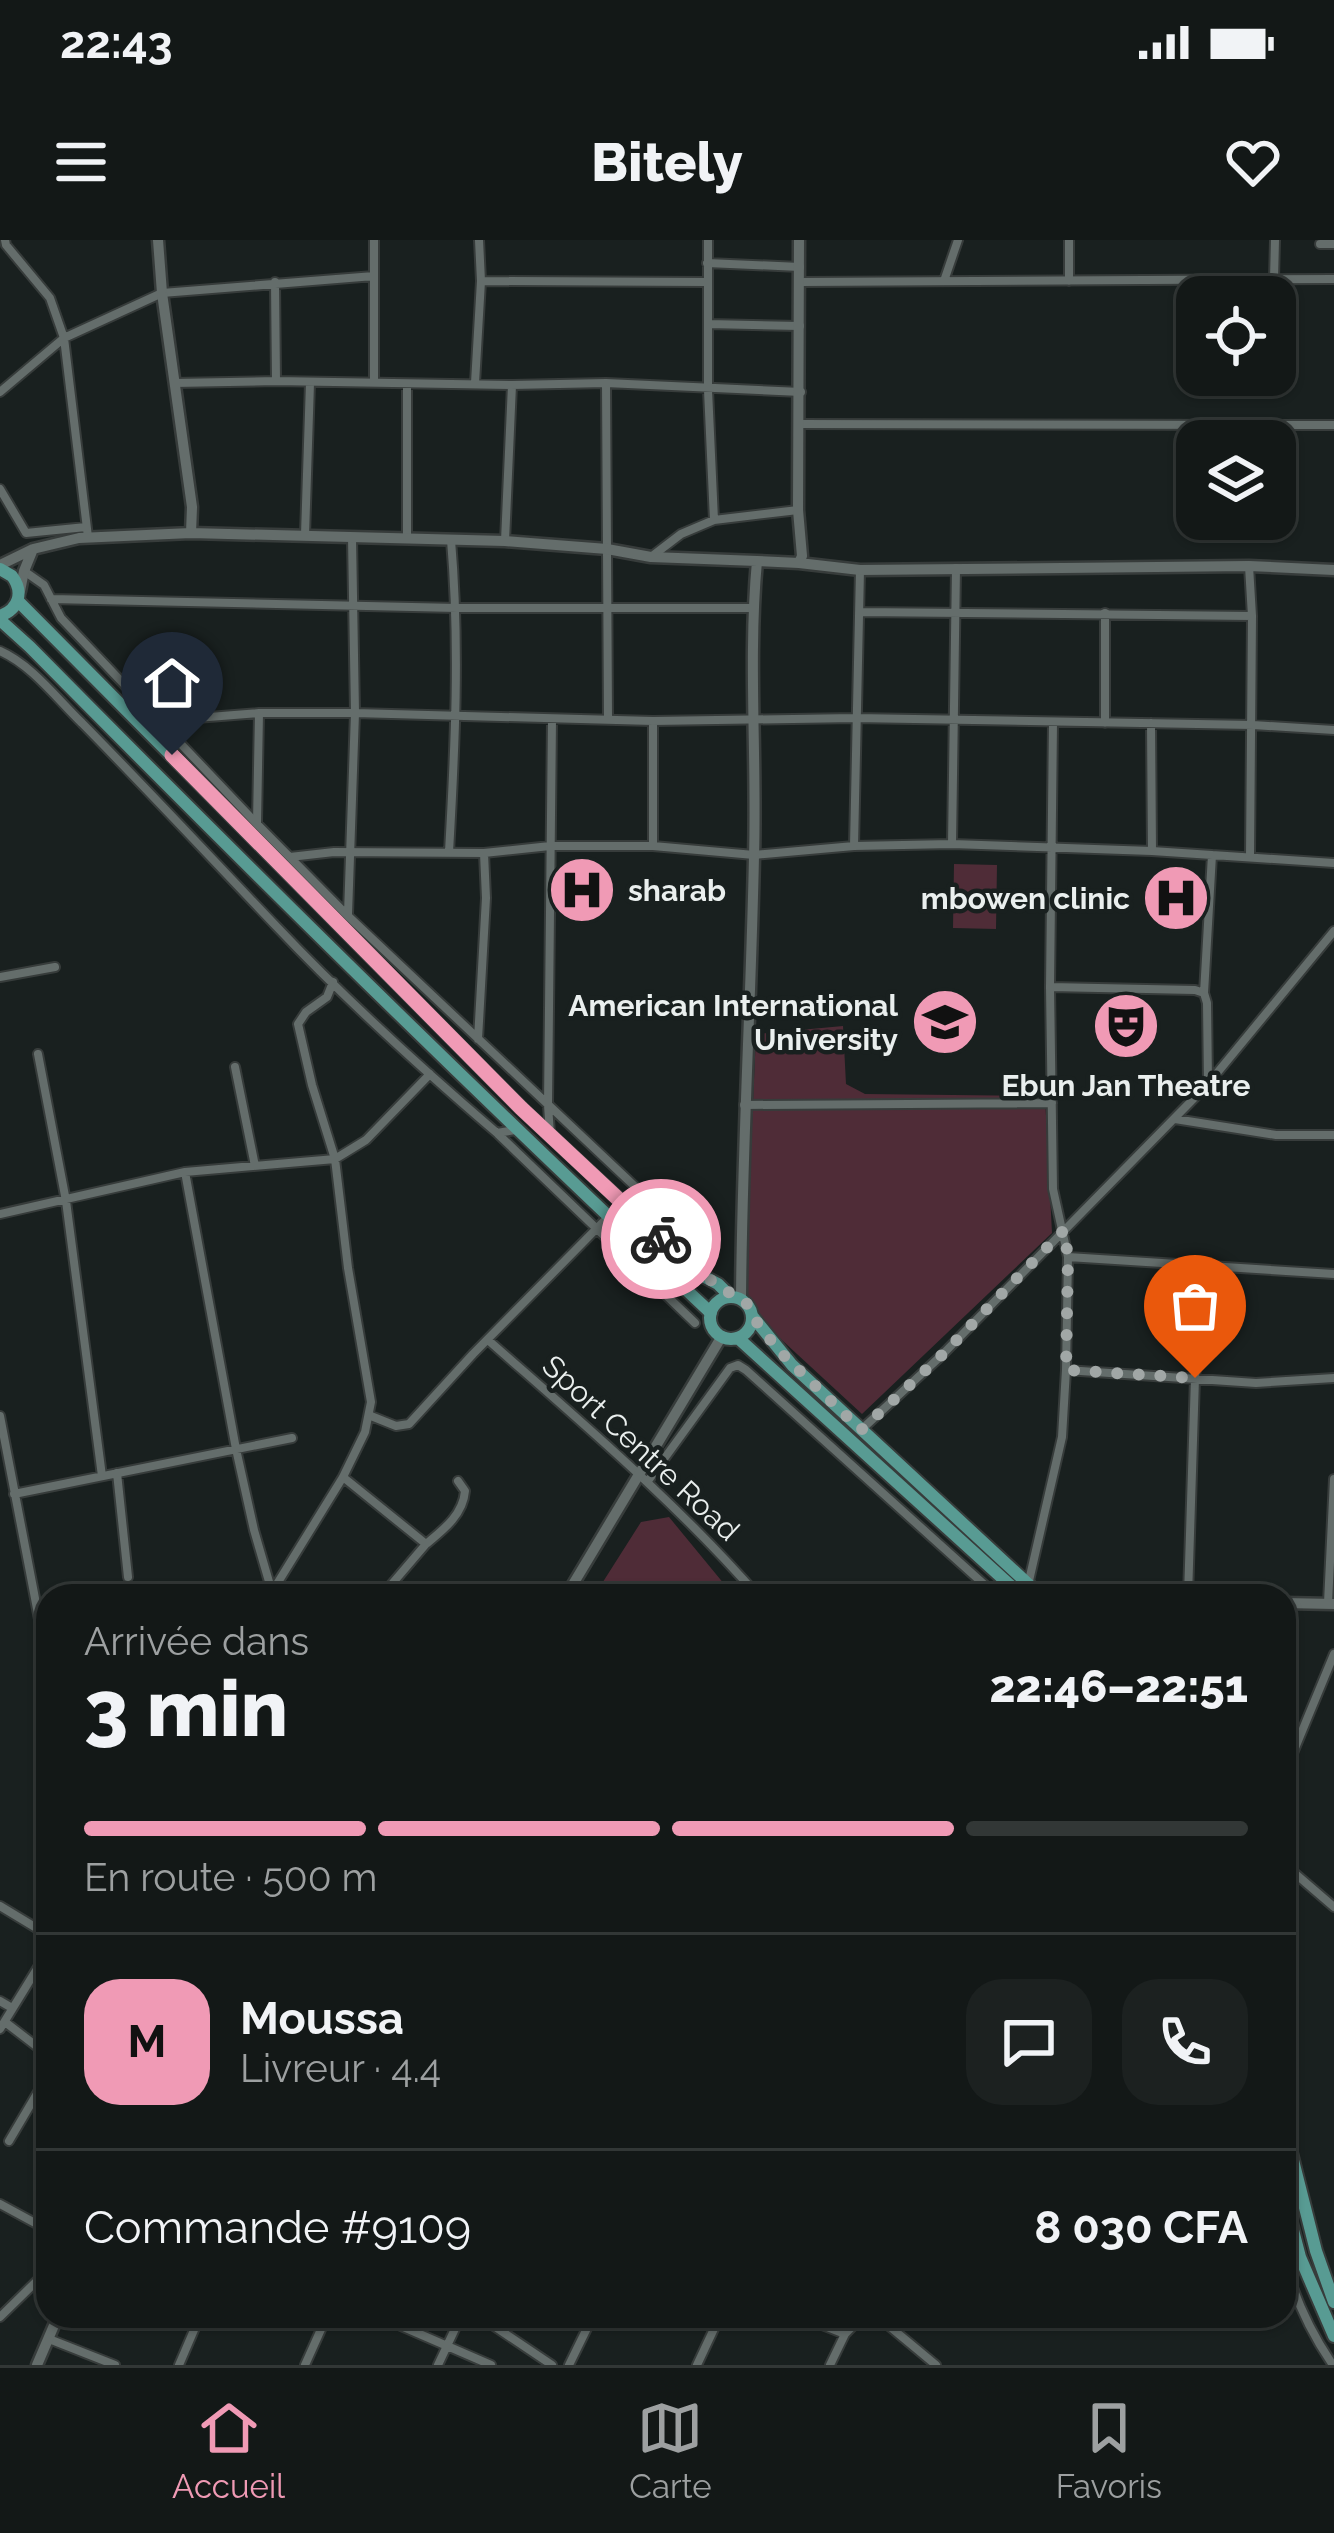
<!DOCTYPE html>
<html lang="fr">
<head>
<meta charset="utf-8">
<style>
  :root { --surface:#131817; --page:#1c2120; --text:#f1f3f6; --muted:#9da0a1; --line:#323736; --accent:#f09ab5 }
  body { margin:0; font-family:Raleway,sans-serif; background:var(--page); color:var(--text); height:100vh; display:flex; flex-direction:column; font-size:45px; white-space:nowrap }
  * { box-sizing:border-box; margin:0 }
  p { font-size:39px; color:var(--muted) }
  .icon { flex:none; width:66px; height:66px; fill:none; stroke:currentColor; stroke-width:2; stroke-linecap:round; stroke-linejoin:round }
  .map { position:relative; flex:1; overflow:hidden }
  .panel { position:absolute; left:36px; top:1344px; width:1260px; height:744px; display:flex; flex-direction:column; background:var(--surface); border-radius:36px; box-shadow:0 3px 9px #0004,0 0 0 3px var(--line) }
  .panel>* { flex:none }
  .fabs { position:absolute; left:1176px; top:36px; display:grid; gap:24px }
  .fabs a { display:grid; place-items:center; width:120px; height:120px; border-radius:24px; background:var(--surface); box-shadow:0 3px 9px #0004,0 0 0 3px var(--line); font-size:60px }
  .pin { position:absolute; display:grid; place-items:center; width:102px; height:102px; color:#fff; margin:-123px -51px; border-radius:50% 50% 50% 0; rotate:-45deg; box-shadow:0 0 12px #0007 }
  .pin .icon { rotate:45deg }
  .courier { position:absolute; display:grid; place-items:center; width:120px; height:120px; margin:-60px; border:9px solid #f09ab5; border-radius:50%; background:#fff; color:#222; box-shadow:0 3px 15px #0007 }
  .summary em { font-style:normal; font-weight:800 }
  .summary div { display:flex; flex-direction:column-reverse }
  .summary { display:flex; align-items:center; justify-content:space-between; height:204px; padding:0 48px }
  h1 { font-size:78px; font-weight:800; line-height:90px }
  .bar { display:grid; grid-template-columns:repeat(4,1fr); gap:18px 12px; align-content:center; height:144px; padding:0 48px }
  .bar i { height:15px; border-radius:9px; background:var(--line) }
  .bar .selected { background:var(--accent) }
  .bar p { grid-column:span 4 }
  .line { display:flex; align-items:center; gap:30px; padding:0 48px; border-top:3px solid var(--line) }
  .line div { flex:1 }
  .round { display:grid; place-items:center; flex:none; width:126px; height:126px; border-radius:36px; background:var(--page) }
  .status { display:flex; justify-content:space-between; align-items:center; height:84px; padding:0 60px; background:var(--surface); direction:ltr }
  .status svg { height:33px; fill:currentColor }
  header { display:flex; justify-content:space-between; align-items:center; height:156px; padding:0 48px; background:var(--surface); font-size:54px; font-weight:800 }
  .menu { display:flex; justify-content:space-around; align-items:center; height:168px; border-top:3px solid var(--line); background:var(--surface); font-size:33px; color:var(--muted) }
  .menu a { display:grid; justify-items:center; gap:6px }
  .menu .selected { color:var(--accent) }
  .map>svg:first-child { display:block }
  .green { fill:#4f2c37 }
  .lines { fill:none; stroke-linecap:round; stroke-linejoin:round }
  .minor-casing { stroke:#373c3b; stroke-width:12 }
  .tertiary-casing { stroke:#373c3b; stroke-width:15 }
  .primary-casing { stroke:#373c3b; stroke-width:16 }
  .minor { stroke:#646d6b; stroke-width:8 }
  .tertiary { stroke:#646d6b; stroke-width:10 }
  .primary { stroke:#589b93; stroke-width:12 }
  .done { stroke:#a1a7a6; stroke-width:12; stroke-dasharray:0 21.6 }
  .route { stroke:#f09ab5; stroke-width:15 }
  .labels { text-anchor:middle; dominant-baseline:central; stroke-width:9; stroke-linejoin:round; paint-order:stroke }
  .poi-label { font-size:30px; font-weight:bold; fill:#eaefee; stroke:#19201f; text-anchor:end }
  .street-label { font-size:30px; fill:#eaefee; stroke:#19201f }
</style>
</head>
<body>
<div class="status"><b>22:43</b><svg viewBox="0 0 49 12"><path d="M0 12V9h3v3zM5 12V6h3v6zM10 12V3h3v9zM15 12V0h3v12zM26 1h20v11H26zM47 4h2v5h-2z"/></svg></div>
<header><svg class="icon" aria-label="menu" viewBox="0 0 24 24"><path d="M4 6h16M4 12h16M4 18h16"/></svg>Bitely<svg class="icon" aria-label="heart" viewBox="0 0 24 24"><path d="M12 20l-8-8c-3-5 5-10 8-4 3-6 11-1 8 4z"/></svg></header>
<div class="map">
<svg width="1334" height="2125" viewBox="0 0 1334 2125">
  <rect width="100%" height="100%" fill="#19201f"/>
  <!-- green -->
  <path class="green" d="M954 624 997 625 996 689 953 688Z
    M843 786 846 844 865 854 1045 856 1052 993 862 1174 744 1065 756 794Z
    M669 1277 734 1356H594L641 1282Z"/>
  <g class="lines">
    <!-- minor casing -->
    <g class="minor-casing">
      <path id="minor" d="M5 0 6 5 50 58 64 98 88 297
        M374 0V142
        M708 0V150L714 280
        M1320 4H1334
        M707 23 800 27
        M1274 39 1275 0
        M481 41 707 42
        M944 41 958 0
        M1069 41V0
        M275 42 276 141
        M800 42 1334 39
        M708 84 800 86
        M174 143 276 141 512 145 606 143 801 152
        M475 143 481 41 479 0
        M606 143 608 478
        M0 152 64 98 162 53 374 36
        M798 184 1334 185
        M0 249 26 293 86 287
        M305 295 310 143
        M407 298V144
        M505 301 512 145
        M651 317 681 294 714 280 798 270
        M1249 326 1252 376 1250 616
        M24 331 44 345 61 378 257 584 348 676 697 1005
        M51 359 457 368H753
        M859 372 1252 376
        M1105 373V483
        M0 411C32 425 57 459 82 483 148 550 212 619 277 687 346 760 421 828 497 893L515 890
        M159 481 259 473H355L653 481 855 478 1253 485 1334 490
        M1151 483 1152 611
        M257 583 259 473
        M952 604 956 328
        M653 606V481
        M854 606 860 330
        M449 612C455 508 460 405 451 300
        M290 617 334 612 484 613
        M348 674 355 473 352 298
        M0 737 55 727
        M1050 747 1195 750 1204 753 1207 763 1208 842
        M1204 753 1212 615
        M478 799 486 658 484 613 550 606H653L754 615 854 606 952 604 1152 611 1334 623
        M38 814 66 961 102 1236
        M235 827 255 926
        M744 865 1052 863
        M1175 879 1276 895H1334
        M498 894 695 1083
        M550 894 548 865 552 479
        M185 932 236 1209 254 1290 272 1352 277 1356
        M0 974 185 932 335 919 366 900 430 834
        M1068 1017 1334 1034
        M488 1100C581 1182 676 1262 758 1356
        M1066 1130 1256 1143 1334 1138
        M0 1176 48 1426
        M371 1176 396 1186 409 1184 473 1114 608 977
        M862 1189 942 1115 1208 844 1334 691
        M117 1233 128 1337
        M343 1237 426 1304C443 1290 463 1275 465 1251L458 1241
        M648 1241 730 1128 738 1125 746 1130 997 1356
        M14 1254 292 1198
        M1028 1345 1062 1197 1066 1130 1068 1017 1053 949 1050 747 1053 482
        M272 1352 343 1237 365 1192 371 1162 348 1028 335 919 312 845 298 784 306 772 327 757 333 742
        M385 1352 426 1304
        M1188 1356 1195 1138 1204 1026
        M1328 1363 1334 1239
        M1284 1548 1288 1525 1334 1414
        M1284 1624 1334 1667
        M0 1666 48 1695
        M0 1761 12 1768
        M5 1782 48 1815
        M0 1789 48 1711
        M9 1901 48 1835
        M0 1964 48 1990
        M1284 2020C1295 2059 1310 2092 1333 2125
        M378 2076 491 2125
        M479 2076 552 2125
        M799 2076 845 2094
        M877 2076 936 2125
        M0 2077 48 2030
        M49 2099 115 2125
        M179 2125 200 2076
        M305 2125 327 2076
        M438 2125 461 2076
        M569 2125 593 2076
        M697 2125 720 2076
        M830 2125 845 2094 863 2076"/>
    </g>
    <!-- tertiary casing -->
    <g class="tertiary-casing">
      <path id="tertiary" d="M158 0 162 53 192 267 191 293
        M799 323 860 330 1249 326 1334 330
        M0 325 33 309 79 298 191 293 505 301 607 309 651 317 757 321
        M20 351 24 331 33 309
        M741 1059C742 911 751 764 754 616 757 518 748 419 757 321L799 323 802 316 798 270 799 0
        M566 1356 722 1096
        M1284 1363 1334 1364
        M37 2125 58 2076"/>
    </g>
    <!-- primary casing -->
    <g class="primary-casing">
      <path id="primary" d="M0 329 12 336C24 352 19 369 0 376
        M18 361 521 868 699 1034 718 1044 730 1056
        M0 380 30 407C253 633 479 856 711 1073
        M710 1078a21 21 0 1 1 42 0a21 21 0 1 1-42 0Z
        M753 1077 792 1125 1041 1356
        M738 1098 1022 1356
        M1284 1885 1316 2011 1334 2062
        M1284 1956 1300 2017 1334 2096"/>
    </g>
    <!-- minor -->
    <use href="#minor" class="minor"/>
    <!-- tertiary -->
    <use href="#tertiary" class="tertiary"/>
    <!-- primary -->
    <use href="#primary" class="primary"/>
  </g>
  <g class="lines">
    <!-- done -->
    <path class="done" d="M661 999C688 1024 714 1045 746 1062L753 1077 779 1111 861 1190 942 1115 1064 990 1068 1017 1066 1130 1195 1138"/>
    <!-- route -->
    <path class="route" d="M172 515 521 868 661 999"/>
  </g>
  <!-- icons -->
  <defs>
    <g id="hospital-disc" transform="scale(3.45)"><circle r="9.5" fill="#f09ab5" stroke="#19201f"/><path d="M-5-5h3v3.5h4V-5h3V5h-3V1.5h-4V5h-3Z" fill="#111"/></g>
    <g id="university-disc" transform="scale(3.45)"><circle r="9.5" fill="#f09ab5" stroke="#19201f"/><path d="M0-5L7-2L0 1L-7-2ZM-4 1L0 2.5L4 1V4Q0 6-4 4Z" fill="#111"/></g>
    <g id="theatre-disc" transform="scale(3.45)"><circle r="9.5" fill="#f09ab5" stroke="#19201f"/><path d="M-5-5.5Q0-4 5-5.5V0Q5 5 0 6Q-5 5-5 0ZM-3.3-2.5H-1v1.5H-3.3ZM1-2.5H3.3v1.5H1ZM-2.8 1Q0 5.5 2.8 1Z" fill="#111"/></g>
  </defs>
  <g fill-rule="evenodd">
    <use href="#hospital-disc" x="582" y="650"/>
    <use href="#hospital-disc" x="1176" y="658"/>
    <use href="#university-disc" x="945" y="782"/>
    <use href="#theatre-disc" x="1126" y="786"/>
  </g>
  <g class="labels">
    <!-- poi labels -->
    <g class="poi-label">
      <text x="628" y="650" text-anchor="start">sharab</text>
      <text x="1130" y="658">mbowen clinic</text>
      <text x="898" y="765">American International<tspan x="898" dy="34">University</tspan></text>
      <text x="1126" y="845" text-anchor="middle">Ebun Jan Theatre</text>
    </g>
    <!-- street labels -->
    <g class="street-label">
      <text transform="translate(641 1208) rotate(43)">Sport Centre Road</text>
    </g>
  </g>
</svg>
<div class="fabs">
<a><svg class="icon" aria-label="locate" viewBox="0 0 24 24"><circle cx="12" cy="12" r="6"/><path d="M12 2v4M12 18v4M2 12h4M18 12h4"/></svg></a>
<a><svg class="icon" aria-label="layers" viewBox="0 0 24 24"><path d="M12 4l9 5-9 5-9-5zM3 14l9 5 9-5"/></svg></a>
</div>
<div class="pin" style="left:1195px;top:1138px;background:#ea580c"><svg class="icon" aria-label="bag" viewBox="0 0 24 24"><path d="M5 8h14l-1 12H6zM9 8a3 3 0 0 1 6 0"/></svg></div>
<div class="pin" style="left:172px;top:515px;background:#1f2937"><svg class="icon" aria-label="home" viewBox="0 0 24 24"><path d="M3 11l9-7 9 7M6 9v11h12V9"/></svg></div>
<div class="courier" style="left:661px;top:999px"><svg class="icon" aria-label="bike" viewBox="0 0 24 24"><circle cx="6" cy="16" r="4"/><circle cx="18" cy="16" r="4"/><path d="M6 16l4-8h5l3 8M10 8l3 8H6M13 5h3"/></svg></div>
<section class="panel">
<div class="summary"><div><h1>3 min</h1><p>Arrivée dans</p></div><em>22:46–22:51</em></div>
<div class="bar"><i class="selected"></i><i class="selected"></i><i class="selected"></i><i></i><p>En route · 500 m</p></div>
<div class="line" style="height:216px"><b class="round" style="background:var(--accent);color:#111">M</b><div><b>Moussa</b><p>Livreur · 4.4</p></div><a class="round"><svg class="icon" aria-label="chat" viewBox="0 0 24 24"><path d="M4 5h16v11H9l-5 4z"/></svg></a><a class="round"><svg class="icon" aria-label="phone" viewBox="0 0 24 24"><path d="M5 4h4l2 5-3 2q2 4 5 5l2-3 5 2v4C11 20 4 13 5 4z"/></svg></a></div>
<div class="line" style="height:156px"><div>Commande #9109</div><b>8 030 CFA</b></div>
</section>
</div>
<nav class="menu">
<a class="selected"><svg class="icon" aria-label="home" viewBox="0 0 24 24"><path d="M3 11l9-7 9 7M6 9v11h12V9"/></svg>Accueil</a>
<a><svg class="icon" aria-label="map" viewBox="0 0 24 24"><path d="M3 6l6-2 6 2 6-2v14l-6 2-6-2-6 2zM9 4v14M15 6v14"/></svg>Carte</a>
<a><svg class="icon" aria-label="saved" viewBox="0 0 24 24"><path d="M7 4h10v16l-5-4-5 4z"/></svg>Favoris</a>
</nav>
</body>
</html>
